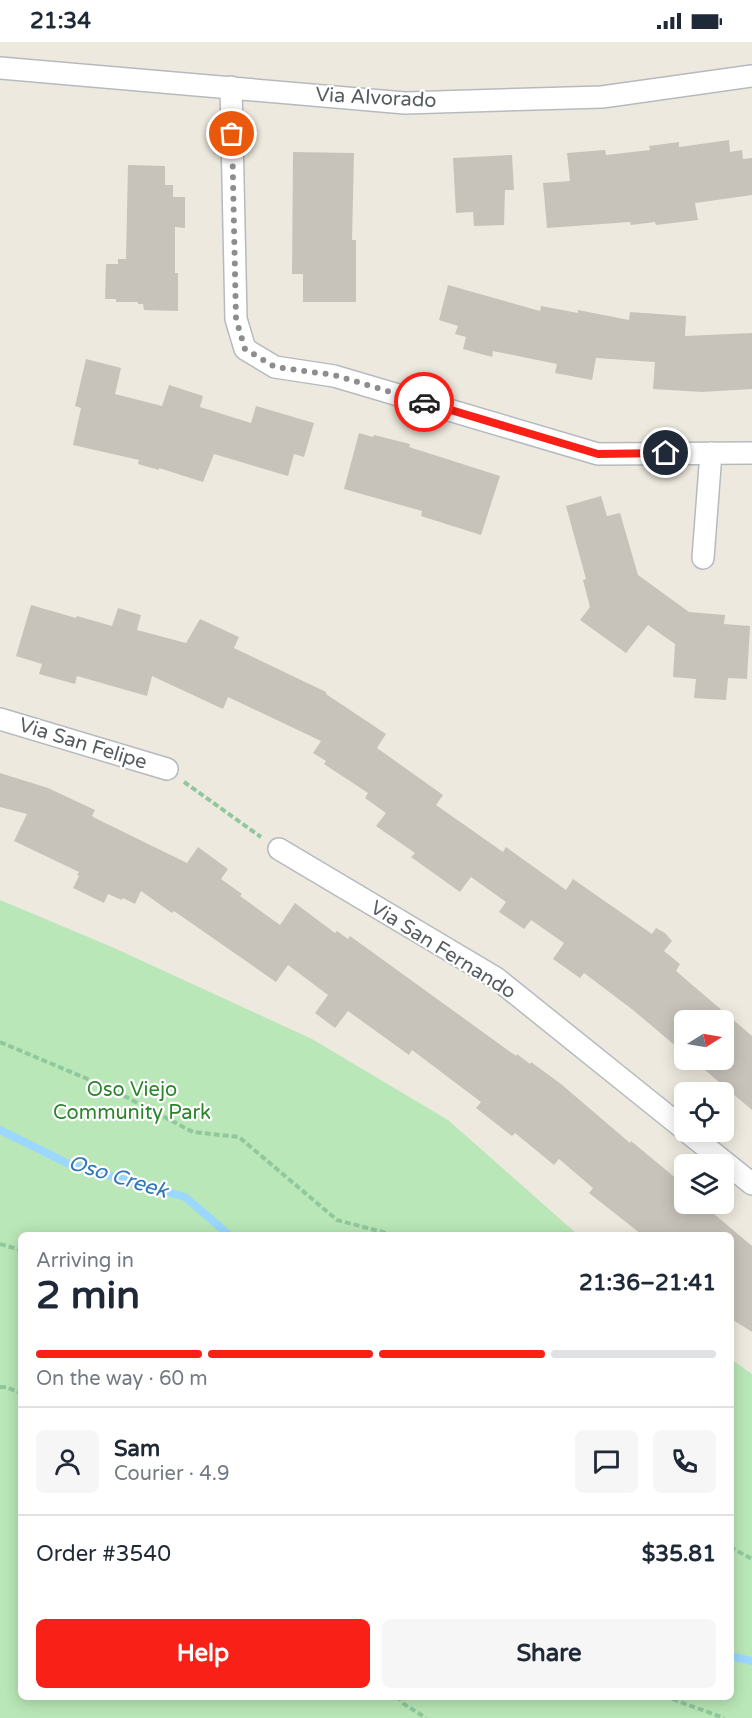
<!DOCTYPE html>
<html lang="en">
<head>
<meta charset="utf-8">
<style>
  :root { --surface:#fff; --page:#f6f6f7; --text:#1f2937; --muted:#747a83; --line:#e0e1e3; --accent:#f92117 }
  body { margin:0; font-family:"Varela Round",sans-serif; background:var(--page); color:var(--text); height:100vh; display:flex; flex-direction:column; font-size:22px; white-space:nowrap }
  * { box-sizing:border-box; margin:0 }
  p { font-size:20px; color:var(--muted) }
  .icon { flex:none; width:33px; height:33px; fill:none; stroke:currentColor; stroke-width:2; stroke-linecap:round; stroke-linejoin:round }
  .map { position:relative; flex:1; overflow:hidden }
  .details { position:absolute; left:18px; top:1190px; width:716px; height:468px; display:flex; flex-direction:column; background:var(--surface); border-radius:9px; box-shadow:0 3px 15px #0003 }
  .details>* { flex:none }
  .needle { width:39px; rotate:79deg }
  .tools { position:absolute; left:674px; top:968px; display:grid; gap:12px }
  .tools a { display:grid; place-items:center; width:60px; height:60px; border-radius:9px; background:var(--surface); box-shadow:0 3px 15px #0003; font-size:30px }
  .pin { position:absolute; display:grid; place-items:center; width:51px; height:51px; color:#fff; margin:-26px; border:3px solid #fff; border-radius:50%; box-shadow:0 2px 6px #0007 }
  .courier { position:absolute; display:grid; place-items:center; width:60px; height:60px; margin:-30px; border:4px solid #f92117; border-radius:50%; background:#fff; color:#222; box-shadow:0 2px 8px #0007 }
  .head em { font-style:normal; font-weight:700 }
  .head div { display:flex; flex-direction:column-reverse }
  .head { display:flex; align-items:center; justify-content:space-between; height:102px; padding:0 18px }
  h1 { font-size:39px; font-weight:700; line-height:45px }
  .bar { display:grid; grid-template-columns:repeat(4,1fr); gap:9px 6px; align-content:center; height:72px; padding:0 18px }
  .bar i { height:8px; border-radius:4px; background:var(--line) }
  .bar .selected { background:var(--accent) }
  .bar p { grid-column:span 4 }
  .line { display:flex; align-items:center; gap:15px; padding:0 18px; border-top:2px solid var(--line) }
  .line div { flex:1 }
  .round { display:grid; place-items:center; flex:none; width:63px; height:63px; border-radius:9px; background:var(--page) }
  .action { display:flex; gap:12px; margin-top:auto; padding:12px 18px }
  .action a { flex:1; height:69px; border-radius:9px; background:var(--accent); color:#fff; font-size:24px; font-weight:700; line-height:69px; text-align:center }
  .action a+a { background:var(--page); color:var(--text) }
  .status { display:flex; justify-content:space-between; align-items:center; height:42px; padding:0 30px; background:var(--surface); direction:ltr }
  .status svg { height:16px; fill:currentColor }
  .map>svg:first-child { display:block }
  .green { fill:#b9e7b7 }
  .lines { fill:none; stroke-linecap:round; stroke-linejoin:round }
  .stream { stroke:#9bd7ff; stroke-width:8 }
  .building { fill:#c7c3bb }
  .minor-casing { stroke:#b6babf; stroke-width:24 }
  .path { stroke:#90c89e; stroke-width:4; stroke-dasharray:6 3; stroke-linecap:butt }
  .minor { stroke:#fff; stroke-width:21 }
  .done { stroke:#8c8d8d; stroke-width:6; stroke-dasharray:0 10.8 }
  .route { stroke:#f92117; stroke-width:8 }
  .labels { text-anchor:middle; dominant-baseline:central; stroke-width:4.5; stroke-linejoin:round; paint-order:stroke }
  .street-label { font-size:20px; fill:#575c61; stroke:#fff }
  .park-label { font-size:20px; fill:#2c842d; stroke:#fff }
  .water-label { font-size:21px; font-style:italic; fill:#3078ba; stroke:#fff }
</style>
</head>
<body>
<div class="status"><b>21:34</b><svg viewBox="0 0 49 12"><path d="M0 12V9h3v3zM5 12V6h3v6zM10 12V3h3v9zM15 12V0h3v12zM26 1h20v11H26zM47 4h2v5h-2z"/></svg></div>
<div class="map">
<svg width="752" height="1676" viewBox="0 0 752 1676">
  <rect width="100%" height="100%" fill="#ede9de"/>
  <!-- green -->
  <path class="green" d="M0 858 112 905 312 997 448 1078 577 1192H21V1654H730L731 1317 752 1332V1676H0Z"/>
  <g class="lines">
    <!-- stream -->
    <path class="stream" d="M0 1088 69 1122 185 1155 228 1192
      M730 1614 752 1619"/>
  </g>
  <!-- building -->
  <path class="building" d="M729 98 730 110 742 108 743 117 752 116V153L695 161 698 178 656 183 655 180 631 183 630 180 547 186 543 141 570 139 567 111 605 108 606 113 650 108 649 104 679 100V105Z
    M293 110 354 111 352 198H356V260H303V232H292Z
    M512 113 514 148H505L504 183 474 184 473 170 456 171 453 116Z
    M128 123 165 124V143H173V155H185V186L175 185V231H178V269L144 268 143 262H138V260H116V257H105L106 222H118V217H126Z
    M448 243 540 269 541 264 578 271V268L629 278 630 270 686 274 685 294 752 291V347L702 350 653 347 655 320 596 316 592 338 555 331 557 322 493 309 492 315 463 307 466 295 455 292 458 284 439 278Z
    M86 317 121 326 115 352 162 364 169 343 203 354 200 365 251 381 256 364 314 381 304 415 294 412 288 434 214 412 203 440 159 426V428L138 422 139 418 73 403 81 366 75 364Z
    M359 391 373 395 374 393 410 402 409 405 500 434 481 493 421 474 422 469 344 447Z
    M601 454 607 474 620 471 638 533 689 570 725 573 724 582 750 584 747 637 728 636 726 658 694 656 696 637 673 635 675 602 648 583 626 611 580 578 590 565 583 538 586 537 566 464Z
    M31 563 76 576 77 574 112 584 118 566 141 573 137 588 186 601 200 577 239 595 234 606 326 650V652L386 692 377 706 443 753 436 763 503 810 506 805 566 848 573 837 652 892 656 886 665 891 672 899 664 909 680 922 676 929 752 994V1068L692 1017H723V978H684V1011L633 968 584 931 580 936 553 917 564 901 531 878 524 887 499 870 506 860 471 835 460 850 411 815 415 811 376 784 386 771 365 756 368 751 324 722 326 719 313 711 321 699 228 655 223 667 152 634 147 654 77 634 75 642 39 632 42 622 16 614Z
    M0 731 48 746 95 768 92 774 95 776 187 821 198 805 228 827 221 837 242 852 240 854 280 883 295 861 335 891 337 889 348 897 350 894 516 1014 517 1012 530 1022 531 1020 561 1042 630 1101 631 1099 684 1143V1161H701L752 1204V1290L730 1276V1192H641L589 1151 593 1146 559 1117 554 1123 515 1091 512 1094 476 1066 481 1060 412 1008 409 1013 348 969 335 986 315 971 328 953 288 923 276 940 174 869 172 871 141 849 135 862 123 856 122 858 108 852 104 861 73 846 79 834 77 833 79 830 14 799 27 772 0 765Z"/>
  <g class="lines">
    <!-- minor casing -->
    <g class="minor-casing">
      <path id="minor" d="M0 26 405 61 602 55 752 34
        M231 45 236 277 245 307 275 325 334 334 598 412 752 411
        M703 516 711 411
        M0 677 167 727
        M279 807 496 936 684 1087
        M686 1089 752 1142"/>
    </g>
    <!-- path -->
    <path class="path" d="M184 740 261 795
      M0 1000 109 1046 193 1090 239 1095 337 1178 390 1192
      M0 1202 21 1208
      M0 1345H6L21 1351
      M730 1505 752 1517
      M397 1654 404 1662 426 1676
      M664 1654 724 1676"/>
    <!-- minor -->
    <use href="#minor" class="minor"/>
  </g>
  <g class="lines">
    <!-- done -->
    <path class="done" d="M232 92 236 277 245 307 275 325 334 333 424 360"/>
    <!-- route -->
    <path class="route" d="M424 360 598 412 666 411"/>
  </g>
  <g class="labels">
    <!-- street labels -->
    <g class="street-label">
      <text transform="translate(376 56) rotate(3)">Via Alvorado</text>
      <text transform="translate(83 702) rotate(17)">Via San Felipe</text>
      <text transform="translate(443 908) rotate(32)">Via San Fernando</text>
    </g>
    <!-- park labels -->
    <g class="park-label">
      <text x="132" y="1048">Oso Viejo<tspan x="132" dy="23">Community Park</tspan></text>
    </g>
    <!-- water labels -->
    <g class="water-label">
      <text transform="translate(118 1135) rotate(17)">Oso Creek</text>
    </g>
  </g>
</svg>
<div class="tools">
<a><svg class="needle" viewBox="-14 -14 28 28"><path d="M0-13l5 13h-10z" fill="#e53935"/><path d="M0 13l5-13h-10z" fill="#747a83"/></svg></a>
<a><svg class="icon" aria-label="locate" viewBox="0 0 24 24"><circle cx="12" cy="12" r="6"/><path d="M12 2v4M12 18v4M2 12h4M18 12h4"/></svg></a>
<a><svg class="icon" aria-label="layers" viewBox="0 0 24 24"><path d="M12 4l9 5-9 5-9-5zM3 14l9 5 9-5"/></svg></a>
</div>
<div class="pin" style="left:232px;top:92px;background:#ea580c"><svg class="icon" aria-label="bag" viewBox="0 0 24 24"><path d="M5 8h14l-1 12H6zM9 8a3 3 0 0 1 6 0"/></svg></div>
<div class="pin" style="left:666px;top:411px;background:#1f2937"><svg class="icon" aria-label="home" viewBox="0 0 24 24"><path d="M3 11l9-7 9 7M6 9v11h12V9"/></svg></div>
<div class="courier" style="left:424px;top:360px"><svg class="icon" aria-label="car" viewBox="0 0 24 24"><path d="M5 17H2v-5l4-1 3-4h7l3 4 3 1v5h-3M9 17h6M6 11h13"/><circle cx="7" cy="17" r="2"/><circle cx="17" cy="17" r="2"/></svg></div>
<section class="details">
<div class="head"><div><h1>2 min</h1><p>Arriving in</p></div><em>21:36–21:41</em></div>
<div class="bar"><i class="selected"></i><i class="selected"></i><i class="selected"></i><i></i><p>On the way · 60 m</p></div>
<div class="line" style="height:108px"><a class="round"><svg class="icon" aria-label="person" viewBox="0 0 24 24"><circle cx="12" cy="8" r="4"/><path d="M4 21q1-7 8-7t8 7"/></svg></a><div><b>Sam</b><p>Courier · 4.9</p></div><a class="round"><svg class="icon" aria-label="chat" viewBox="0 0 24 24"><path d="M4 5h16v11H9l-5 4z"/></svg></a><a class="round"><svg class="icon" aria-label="phone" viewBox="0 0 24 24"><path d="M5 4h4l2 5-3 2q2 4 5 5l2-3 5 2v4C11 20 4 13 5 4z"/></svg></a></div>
<div class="line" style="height:78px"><div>Order #3540</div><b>$35.81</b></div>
<div class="action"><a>Help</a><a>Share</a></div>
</section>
</div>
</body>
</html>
